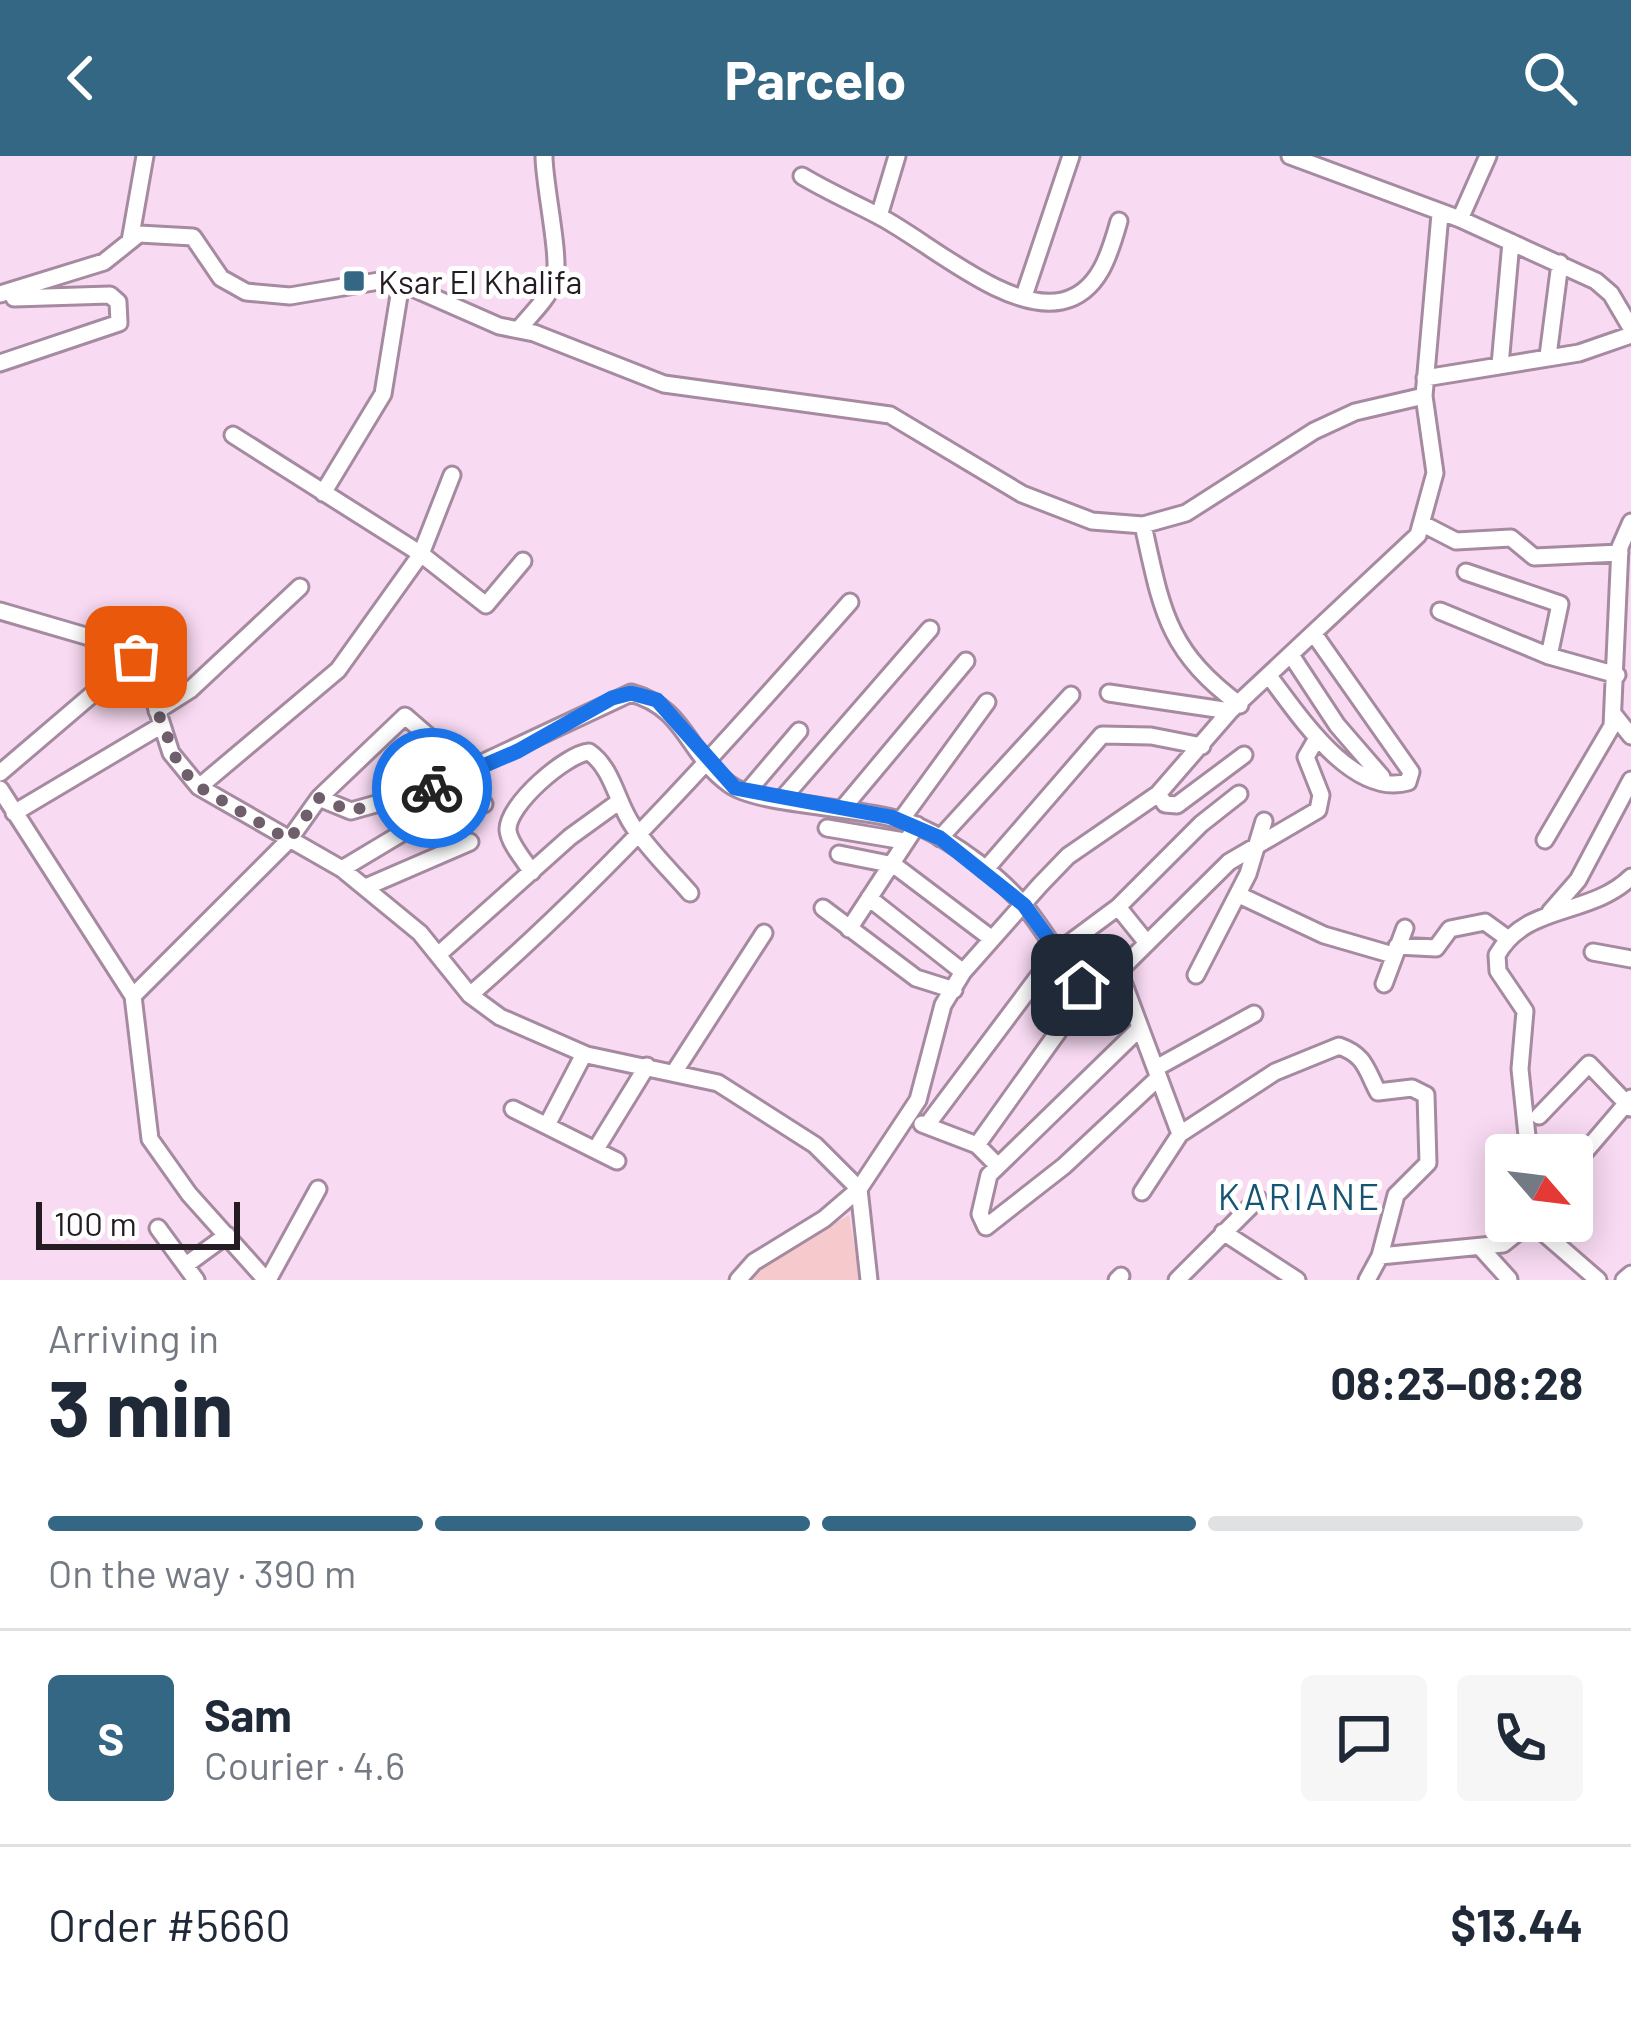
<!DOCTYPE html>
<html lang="en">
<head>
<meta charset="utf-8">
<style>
  :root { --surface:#fff; --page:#f6f6f7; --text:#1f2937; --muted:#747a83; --line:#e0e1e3; --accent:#336783 }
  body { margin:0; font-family:Barlow,sans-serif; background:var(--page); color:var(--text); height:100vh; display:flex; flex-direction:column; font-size:45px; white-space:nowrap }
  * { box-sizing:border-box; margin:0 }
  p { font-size:39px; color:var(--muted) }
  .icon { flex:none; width:66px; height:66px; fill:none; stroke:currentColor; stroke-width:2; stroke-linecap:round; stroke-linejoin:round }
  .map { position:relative; height:1124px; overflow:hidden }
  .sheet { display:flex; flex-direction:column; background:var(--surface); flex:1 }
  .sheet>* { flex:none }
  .needle { width:78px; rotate:118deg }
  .controls { position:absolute; left:1485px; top:978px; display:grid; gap:24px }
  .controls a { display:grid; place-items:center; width:108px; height:108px; border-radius:12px; background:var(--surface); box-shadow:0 6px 30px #0003; font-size:60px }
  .scale { position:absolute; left:36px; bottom:30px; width:204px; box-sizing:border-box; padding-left:12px; border:6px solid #251b23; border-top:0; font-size:33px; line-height:42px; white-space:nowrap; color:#251b23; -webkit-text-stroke:9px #fff; paint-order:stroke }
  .pin { position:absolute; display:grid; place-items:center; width:102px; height:102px; color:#fff; margin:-51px; border-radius:24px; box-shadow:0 6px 18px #0006 }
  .courier { position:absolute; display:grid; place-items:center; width:120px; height:120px; margin:-60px; border:9px solid #1a73e8; border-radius:50%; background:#fff; color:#222; box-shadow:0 3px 15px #0007 }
  .overview em { font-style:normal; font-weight:700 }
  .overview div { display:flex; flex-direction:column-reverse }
  .overview { display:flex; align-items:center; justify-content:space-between; height:204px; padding:0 48px }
  h1 { font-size:78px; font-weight:700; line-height:90px }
  .bar { display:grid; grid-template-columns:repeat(4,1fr); gap:18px 12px; align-content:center; height:144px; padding:0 48px }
  .bar i { height:15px; border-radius:9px; background:var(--line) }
  .bar .on { background:var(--accent) }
  .bar p { grid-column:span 4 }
  .line { display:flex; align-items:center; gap:30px; padding:0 48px; border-top:3px solid var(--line) }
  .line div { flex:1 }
  .round { display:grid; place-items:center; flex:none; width:126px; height:126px; border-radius:12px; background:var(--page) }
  header { display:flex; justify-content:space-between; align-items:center; height:156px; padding:0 48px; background:var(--accent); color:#fff; font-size:54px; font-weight:700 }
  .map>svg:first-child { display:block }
  .green { fill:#f6c9cd }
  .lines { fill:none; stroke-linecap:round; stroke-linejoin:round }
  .minor-casing { stroke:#a68aa0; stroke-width:21 }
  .minor { stroke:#fff; stroke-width:15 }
  .done { stroke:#6f5e6b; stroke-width:12; stroke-dasharray:0 21.6 }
  .route { stroke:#1a73e8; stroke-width:15 }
  .poi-dot { fill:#336783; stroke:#fff; stroke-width:4.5 }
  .labels { text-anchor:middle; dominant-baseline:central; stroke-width:10; stroke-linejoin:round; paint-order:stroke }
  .poi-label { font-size:33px; fill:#251b23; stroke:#fff; text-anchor:start }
  .neighbourhood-label { font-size:36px; letter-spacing:3px; fill:#155573; stroke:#fff }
</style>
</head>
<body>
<header><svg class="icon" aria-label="back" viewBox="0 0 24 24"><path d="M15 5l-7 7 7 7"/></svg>Parcelo<svg class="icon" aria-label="search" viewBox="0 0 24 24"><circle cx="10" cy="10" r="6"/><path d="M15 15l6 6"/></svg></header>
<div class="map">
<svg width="1631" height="1124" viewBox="0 0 1631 1124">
  <rect width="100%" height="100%" fill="#f8daf2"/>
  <!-- green -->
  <path class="green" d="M849 1059 860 1124H746L757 1109Z"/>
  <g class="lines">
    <!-- minor casing -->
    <g class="minor-casing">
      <path id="minor" d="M1290 0 1460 63 1596 125 1611 138 1631 172
        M802 20C827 35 852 46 877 59 925 83 1006 157 1062 145 1099 137 1110 97 1119 65
        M879 60 897 0
        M1460 63 1488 0
        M130 85 145 0
        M0 138 104 106 139 78 193 81 221 122 246 136 290 140 379 125 401 127 499 170 534 177 664 228 890 259 1022 338 1092 365 1143 369 1186 357 1314 275 1355 256 1424 240
        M1024 140 1071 0
        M519 173C531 158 547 144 554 126 562 106 544 30 544 0
        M1548 200 1560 107
        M0 207 119 167 118 146 110 139 14 142
        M1500 209 1511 86
        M1425 222 1579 197 1631 179
        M233 279 421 398 486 449 523 405
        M323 337 383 238 401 127
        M1423 368 1456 385 1511 382 1534 401 1620 397
        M1143 369C1162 454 1166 494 1240 549
        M1466 416 1560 448 1549 500
        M0 455 127 492 146 519 171 597 199 631 342 713 420 777 470 839 500 861 587 899 718 927 815 989 859 1033 869 1124
        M1440 455 1549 500 1617 519
        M1291 499 1337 569 1382 621
        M1269 520C1298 558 1352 642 1408 626L1411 616 1314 478
        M1109 537 1230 555
        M157 555 190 534 300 431
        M1615 560 1631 580
        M0 617 136 501
        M199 631 338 514 421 398 452 319
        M0 633 133 840 150 983 189 1038 266 1124
        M748 635 799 575
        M1158 638 1165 648 1177 649 1244 599
        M319 642 405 560 471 617
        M783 642 930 473
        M843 652 966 505
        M14 657 162 569
        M901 664 987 546
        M827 672 904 685
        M940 682 1071 539
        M1545 684 1612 570 1620 391 1631 366
        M839 698 894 709 992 783
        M342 713 432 659 484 648
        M985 714 1102 579 1151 580 1202 590
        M532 716C524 704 509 687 508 674 507 649 566 598 589 596 613 612 617 648 633 670 649 694 671 715 690 737
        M366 731 470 686
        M1239 739 1324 779 1393 799
        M869 742 963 816
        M1118 751 1147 787
        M823 752 916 822 954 834
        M1550 756 1578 724 1631 624
        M849 773 917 669
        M1397 790 1436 792 1450 773 1485 766 1507 782
        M1593 796 1631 803
        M439 798 570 681 617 647
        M1196 819 1248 718 1264 665
        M1384 828 1405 772
        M470 839C608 719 729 583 850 446
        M133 840 289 684 319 642 351 655 422 635 631 537C686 552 687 598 729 628 759 651 873 650 918 670 956 687 1001 721 1027 753 1048 780 1064 810 1088 834
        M1139 873 989 1019 980 1058 986 1071 1064 1010 1157 923
        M1156 912 1254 858
        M675 915 764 777
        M513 953 617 1005
        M1539 960 1589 908 1631 952
        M922 968 977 989 998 1010
        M547 969 584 898
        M927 969 1056 797 1118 751 1201 668 1239 638
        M1180 978 1119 815 1229 706 1318 654 1321 639 1306 601 1317 582
        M977 989 1088 834
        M596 993 647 910
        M1529 999 1520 913 1525 855 1498 815 1497 799C1526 747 1590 761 1631 721
        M1572 1011 1631 942
        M1142 1036 1180 978 1275 916 1339 890C1365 899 1366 913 1378 936L1412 932 1426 939 1428 1007 1396 1039 1380 1100 1367 1124
        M1530 1065 1598 1124
        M158 1072 196 1124
        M1223 1076 1297 1124
        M1480 1091 1509 1123
        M1380 1100 1503 1088 1532 1065
        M186 1109 227 1079
        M268 1124 318 1033
        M738 1124 754 1106 824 1063 859 1033 918 944 943 849 963 816 1040 729 1068 700 1158 638 1230 555 1418 379 1435 317 1424 240 1440 58
        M1117 1124 1121 1120
        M1177 1124 1258 1043
        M1624 1124 1631 1118"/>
    </g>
    <!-- minor -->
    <use href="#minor" class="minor"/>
  </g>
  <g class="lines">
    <!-- done -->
    <path class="done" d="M136 501 179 610 199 631 289 684 319 642 351 655 432 632"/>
    <!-- route -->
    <path class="route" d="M432 632 518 595 612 542 631 537 657 544 735 632 891 661 940 682 1024 749 1082 829"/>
  </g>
  <!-- markers -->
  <rect class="poi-dot" x="342" y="113" width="24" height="24" rx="6"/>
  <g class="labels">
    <!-- poi labels -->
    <g class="poi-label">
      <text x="378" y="125">Ksar El Khalifa</text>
    </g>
    <!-- neighbourhood labels -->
    <g class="neighbourhood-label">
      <text x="1300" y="1039">KARIANE</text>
    </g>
  </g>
</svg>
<div class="controls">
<a><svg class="needle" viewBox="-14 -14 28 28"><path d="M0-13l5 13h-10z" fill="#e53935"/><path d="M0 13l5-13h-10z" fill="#747a83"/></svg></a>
</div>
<div class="scale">100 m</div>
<div class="pin" style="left:136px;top:501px;background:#ea580c"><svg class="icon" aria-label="bag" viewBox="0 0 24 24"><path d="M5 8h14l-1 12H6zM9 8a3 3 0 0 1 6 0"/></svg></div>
<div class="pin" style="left:1082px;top:829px;background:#1f2937"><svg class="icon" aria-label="home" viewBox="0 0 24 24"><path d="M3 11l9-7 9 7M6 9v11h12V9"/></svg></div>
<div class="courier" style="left:432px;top:632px"><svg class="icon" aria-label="bike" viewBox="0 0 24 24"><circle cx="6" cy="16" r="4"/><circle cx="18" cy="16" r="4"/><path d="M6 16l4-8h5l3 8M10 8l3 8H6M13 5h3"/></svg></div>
</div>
<section class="sheet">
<div class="overview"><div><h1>3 min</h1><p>Arriving in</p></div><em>08:23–08:28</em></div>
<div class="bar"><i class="on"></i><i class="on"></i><i class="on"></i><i></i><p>On the way · 390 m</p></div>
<div class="line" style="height:216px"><b class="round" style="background:var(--accent);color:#fff">S</b><div><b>Sam</b><p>Courier · 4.6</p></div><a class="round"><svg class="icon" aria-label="chat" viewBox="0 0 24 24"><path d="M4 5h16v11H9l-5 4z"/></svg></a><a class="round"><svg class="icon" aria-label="phone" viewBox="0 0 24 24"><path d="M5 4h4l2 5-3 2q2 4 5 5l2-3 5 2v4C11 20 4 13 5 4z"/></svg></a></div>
<div class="line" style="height:156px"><div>Order #5660</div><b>$13.44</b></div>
</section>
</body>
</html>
